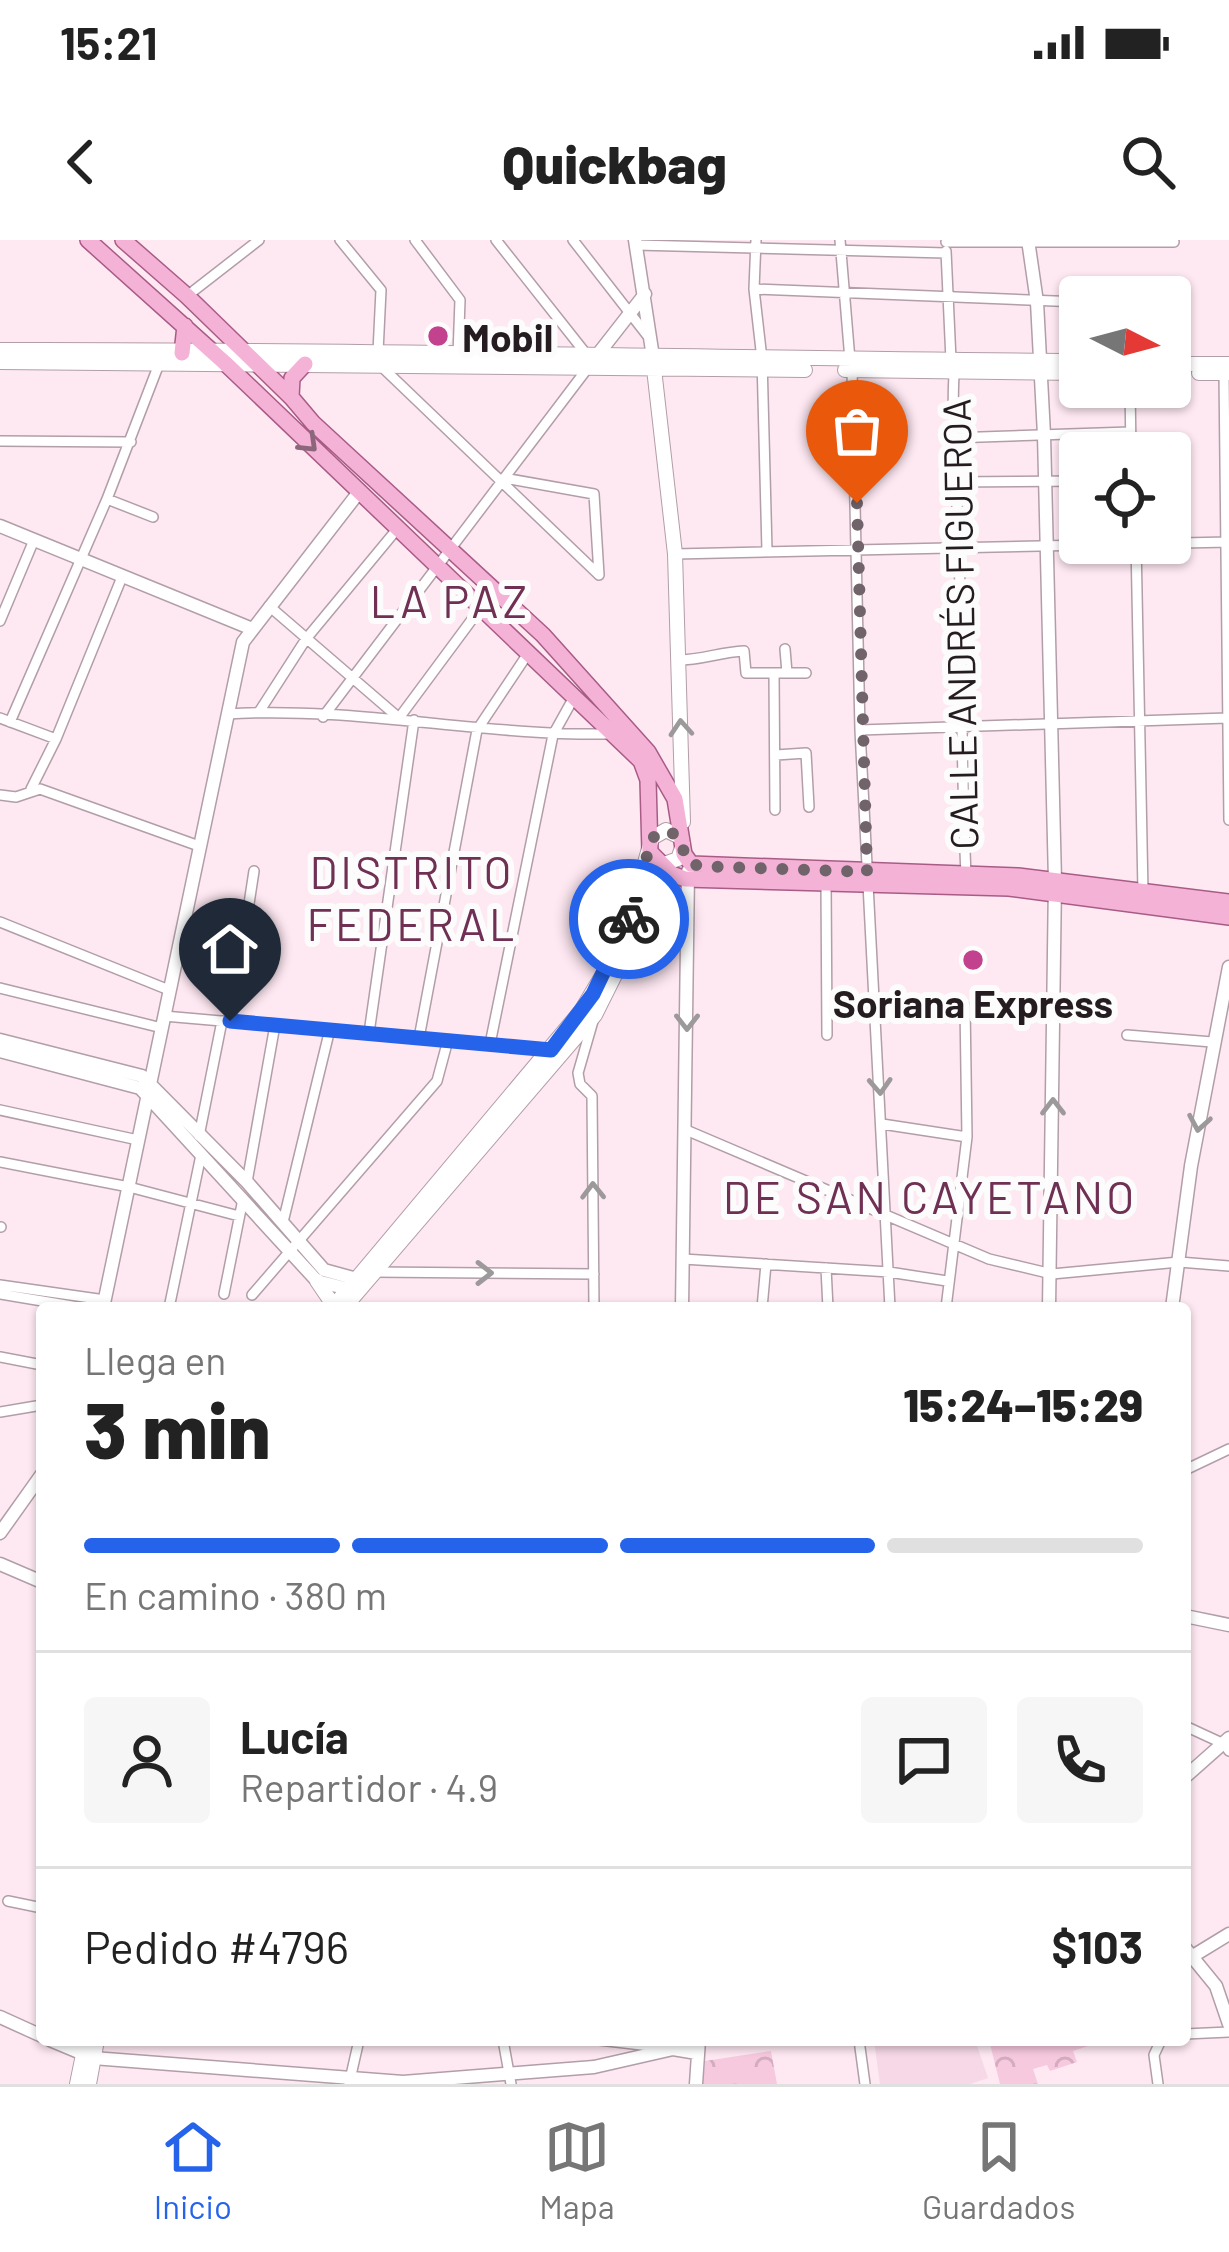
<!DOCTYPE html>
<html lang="es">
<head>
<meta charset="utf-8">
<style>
  :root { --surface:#fff; --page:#f6f6f6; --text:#222; --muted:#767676; --line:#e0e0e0; --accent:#2563eb }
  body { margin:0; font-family:Barlow,sans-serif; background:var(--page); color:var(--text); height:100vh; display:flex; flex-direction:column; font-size:45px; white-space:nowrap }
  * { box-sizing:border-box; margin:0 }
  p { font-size:39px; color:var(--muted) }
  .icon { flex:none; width:66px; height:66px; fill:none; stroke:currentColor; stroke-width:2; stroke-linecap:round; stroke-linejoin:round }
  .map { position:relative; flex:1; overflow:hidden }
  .details { position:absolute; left:36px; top:1062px; width:1155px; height:744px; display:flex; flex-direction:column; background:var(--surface); border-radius:12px; box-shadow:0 3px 9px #0004 }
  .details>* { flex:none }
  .needle { width:78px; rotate:96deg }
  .controls { position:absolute; left:1059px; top:36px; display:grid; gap:24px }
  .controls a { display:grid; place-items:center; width:132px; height:132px; border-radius:12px; background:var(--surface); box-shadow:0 3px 9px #0004; font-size:60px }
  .pin { position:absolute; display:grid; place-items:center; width:102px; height:102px; color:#fff; margin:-123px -51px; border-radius:50% 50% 50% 0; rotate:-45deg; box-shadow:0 0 12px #0007 }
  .pin .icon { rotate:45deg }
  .courier { position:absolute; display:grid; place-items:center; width:120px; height:120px; margin:-60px; border:9px solid #2563eb; border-radius:50%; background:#fff; color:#222; box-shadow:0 3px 15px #0007 }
  .summary em { font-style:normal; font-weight:800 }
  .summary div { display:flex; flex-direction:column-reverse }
  .summary { display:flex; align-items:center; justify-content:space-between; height:204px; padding:0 48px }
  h1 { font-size:78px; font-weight:800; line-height:90px }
  .bar { display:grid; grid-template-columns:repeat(4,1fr); gap:18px 12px; align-content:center; height:144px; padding:0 48px }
  .bar i { height:15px; border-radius:9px; background:var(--line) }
  .bar .active { background:var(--accent) }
  .bar p { grid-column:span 4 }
  .line { display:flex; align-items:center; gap:30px; padding:0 48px; border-top:3px solid var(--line) }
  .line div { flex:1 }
  .round { display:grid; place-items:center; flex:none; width:126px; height:126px; border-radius:12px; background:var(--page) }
  .status { display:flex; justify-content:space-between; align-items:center; height:84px; padding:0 60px; background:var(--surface); direction:ltr }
  .status svg { height:33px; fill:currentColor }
  header { display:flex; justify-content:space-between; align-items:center; height:156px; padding:0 48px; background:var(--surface); font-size:54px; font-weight:800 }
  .dock { display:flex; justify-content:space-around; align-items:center; height:168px; border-top:3px solid var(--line); background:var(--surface); font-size:33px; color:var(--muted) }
  .dock a { display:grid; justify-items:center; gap:6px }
  .dock .active { color:var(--accent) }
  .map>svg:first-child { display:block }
  .built { fill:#f6d8e6 }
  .park { fill:url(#park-crowns) }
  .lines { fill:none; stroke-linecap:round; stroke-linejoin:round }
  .minor-casing { stroke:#b29ea8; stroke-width:12 }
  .tertiary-casing { stroke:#b29ea8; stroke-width:15 }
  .secondary-casing { stroke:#b29ea8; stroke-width:16 }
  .primary-casing { stroke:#a85c85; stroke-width:18 }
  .minor { stroke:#fff; stroke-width:9 }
  .tertiary { stroke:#fff; stroke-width:12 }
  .secondary { stroke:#fff; stroke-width:14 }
  .primary { stroke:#f5b2d7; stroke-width:15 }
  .oneway { stroke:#8c677c }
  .oneway2 { stroke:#9c999b }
  .done { stroke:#70636a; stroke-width:12; stroke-dasharray:0 21.6 }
  .route { stroke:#2563eb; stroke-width:15 }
  .poi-dot { fill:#c2428e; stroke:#fcfcfc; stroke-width:4.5 }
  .labels { text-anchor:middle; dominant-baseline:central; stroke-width:12; stroke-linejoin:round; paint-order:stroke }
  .poi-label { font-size:39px; font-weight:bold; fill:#241c20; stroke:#fcfcfc; text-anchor:start }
  .street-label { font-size:39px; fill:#241c20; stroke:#fcfcfc }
  .quarter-label { font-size:45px; letter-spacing:3px; fill:#703054; stroke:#fcfcfc }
</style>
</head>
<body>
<div class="status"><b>15:21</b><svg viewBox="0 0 49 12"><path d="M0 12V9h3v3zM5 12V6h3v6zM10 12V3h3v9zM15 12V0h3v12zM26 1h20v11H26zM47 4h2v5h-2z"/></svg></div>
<header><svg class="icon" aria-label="back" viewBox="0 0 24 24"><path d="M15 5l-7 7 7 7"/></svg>Quickbag<svg class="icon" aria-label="search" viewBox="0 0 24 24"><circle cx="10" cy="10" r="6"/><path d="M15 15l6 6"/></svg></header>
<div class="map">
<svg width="1229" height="1844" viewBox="0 0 1229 1844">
  <defs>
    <pattern id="park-crowns" width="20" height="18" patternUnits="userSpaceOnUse" patternTransform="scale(3)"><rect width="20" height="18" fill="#f7c9df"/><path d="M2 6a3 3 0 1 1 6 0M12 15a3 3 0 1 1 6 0" fill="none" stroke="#d4acbf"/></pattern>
  </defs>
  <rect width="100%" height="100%" fill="#fee8f2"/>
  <!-- built -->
  <path class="built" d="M874 1800H975L988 1838 970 1844H880Z"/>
  <!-- park -->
  <path class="park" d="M989 1800H1106L1073 1811 1077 1822 1050 1831 1047 1825 1033 1829 1038 1844H1000Z
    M771 1811 777 1844H703L705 1821Z"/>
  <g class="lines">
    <!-- minor casing -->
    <g class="minor-casing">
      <path id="minor" d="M340 0 381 50 378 112
        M415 0 460 60 458 115
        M573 0 647 95
        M756 0 754 49 762 119 767 311
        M840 0 850 120
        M946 2H1174
        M636 5 946 13
        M946 11 951 120
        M754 49 1080 62
        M187 56 259 0
        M383 128 599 335
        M852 130 860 490 890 1068
        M954 133C951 193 957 250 959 309 962 418 961 527 966 635
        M1224 133 1229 580
        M1130 147 1131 213
        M951 198 1130 192
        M0 201 131 202
        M504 238 594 254 599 335
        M953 242 1080 241
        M107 259 153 277
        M1136 303 1143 652
        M675 314 1229 302
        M269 366 399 478 479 370
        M0 381 34 300
        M785 409 787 433
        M678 420C702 420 720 412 744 411L746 433H806
        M774 433 775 570
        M259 472 306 399 398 288
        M227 474C355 466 481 496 608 494
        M323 477 587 129V115L496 0
        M0 478 56 499
        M10 482 107 259 159 124
        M860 490 1227 478
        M776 515 806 513 809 567
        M31 549 56 499 122 337
        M0 555 16 557 40 549 199 606
        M826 643 827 795
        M0 682 169 750
        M0 748 162 788
        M164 776 551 810
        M231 781 254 631
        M593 781 578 833 580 844 592 856 594 1068
        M369 793 414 480
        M1127 795 1212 802
        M419 798 477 490 527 415
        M490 804 553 495 573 459
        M0 870 138 900
        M882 884 967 897
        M686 890 989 1019 1052 1034 1179 1022 1229 1026
        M199 896 222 781
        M0 922 129 947 239 976
        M247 942 275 785
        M283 982 330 789
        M0 987H1
        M683 1019 889 1032 947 1041
        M826 1028 828 1068
        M374 1032 594 1034
        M0 1045 105 1060
        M0 1054 84 1068
        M224 1054 243 959
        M252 1055 437 841 448 800
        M169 1068 201 915
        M762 1068 766 1024
        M946 1068 967 897 965 766
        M0 1117 42 1125
        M0 1172 42 1165
        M1185 1230 1229 1209
        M1185 1486 1224 1504 1229 1511
        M8 1661 42 1668
        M1185 1794 1229 1792
        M503 1800 511 1844
        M599 1800 667 1808
        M859 1800 865 1844
        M349 1844 359 1800
        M1158 1844 1154 1815 1161 1800"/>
    </g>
    <!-- tertiary casing -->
    <g class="tertiary-casing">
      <path id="tertiary" d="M635 0 653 117
        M1028 0 1037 62 1044 195 1055 641 1049 1068
        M595 118 645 54
        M0 286 250 388
        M0 800 142 836 247 942 324 1030 364 1041
        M0 811 140 848 317 1041 352 1050
        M103 1068 243 402 359 252
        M682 1068 688 631
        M1172 1068 1191 926 1229 727
        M0 1293 42 1234
        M0 1324 42 1342
        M1185 1376 1229 1385
        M1185 1537 1229 1498
        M1185 1708 1216 1746 1229 1784
        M1193 1716 1229 1694
        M0 1777 42 1796
        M50 1800 93 1818 403 1842 594 1827 673 1809 697 1813
        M696 1844 699 1800"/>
    </g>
    <!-- secondary casing -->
    <g class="secondary-casing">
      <path id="secondary" d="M0 110C360 109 720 118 1080 121
        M653 120 675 314 683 582
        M0 122 805 130
        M1170 124H1229
        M845 130 1080 133
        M1199 133H1229
        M317 1041 334 1066
        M332 1068 581 771 612 719 629 679 652 598 666 590 680 597
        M344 1068 595 775 625 715 654 640 664 624 678 619 683 605
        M77 1844 86 1800
        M89 1844 97 1800"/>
    </g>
    <!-- primary casing -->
    <g class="primary-casing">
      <path id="primary" d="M88 0 225 123 641 521 648 540 650 612 672 634 685 639 1009 648 1229 677
        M123 0 187 56 291 157 313 183 543 395 648 512 675 559 684 614 691 624 1018 636 1229 662
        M182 113 185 86
        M291 157 292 138 305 124"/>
    </g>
    <!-- minor -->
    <use href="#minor" class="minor"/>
    <!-- tertiary -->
    <use href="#tertiary" class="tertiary"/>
    <!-- secondary -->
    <use href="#secondary" class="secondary"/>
    <!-- primary -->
    <use href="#primary" class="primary"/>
  </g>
  <!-- one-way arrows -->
  <defs><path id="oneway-chevron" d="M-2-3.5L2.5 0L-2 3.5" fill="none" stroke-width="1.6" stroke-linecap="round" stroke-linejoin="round" transform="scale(3)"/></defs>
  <use class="oneway" href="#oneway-chevron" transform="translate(309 204) rotate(44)"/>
  <g class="oneway2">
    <use href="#oneway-chevron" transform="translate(681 488) rotate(-94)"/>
    <use href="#oneway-chevron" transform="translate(687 782) rotate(90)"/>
    <use href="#oneway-chevron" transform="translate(880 846) rotate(87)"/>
    <use href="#oneway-chevron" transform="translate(1053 867) rotate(-90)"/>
    <use href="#oneway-chevron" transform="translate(1199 883) rotate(100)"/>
    <use href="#oneway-chevron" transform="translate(593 951) rotate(-91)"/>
    <use href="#oneway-chevron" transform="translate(484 1033)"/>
  </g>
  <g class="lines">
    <!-- done -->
    <path class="done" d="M629 679 652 598 666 590 680 597 686 620 698 626 867 632 857 263"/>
    <!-- route -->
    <path class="route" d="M230 781 551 810 593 754 629 679"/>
  </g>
  <!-- markers -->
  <g class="poi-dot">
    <circle cx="438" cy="96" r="12"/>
    <circle cx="973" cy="720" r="12"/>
  </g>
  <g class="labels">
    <!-- poi labels -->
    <g class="poi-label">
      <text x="462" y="96">Mobil</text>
      <text x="973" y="762" text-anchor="middle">Soriana Express</text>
    </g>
    <!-- street labels -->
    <g class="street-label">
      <text transform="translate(959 384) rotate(-91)">CALLE ANDRÉS FIGUEROA</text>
    </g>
    <!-- quarter labels -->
    <g class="quarter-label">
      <text x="450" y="360">LA PAZ</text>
      <text x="412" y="631">DISTRITO<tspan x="412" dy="52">FEDERAL</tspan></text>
      <text x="930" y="956">DE SAN CAYETANO</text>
    </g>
  </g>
</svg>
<div class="controls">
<a><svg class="needle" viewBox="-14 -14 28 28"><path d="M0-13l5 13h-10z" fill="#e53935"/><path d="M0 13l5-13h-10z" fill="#767676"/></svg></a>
<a><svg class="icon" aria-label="locate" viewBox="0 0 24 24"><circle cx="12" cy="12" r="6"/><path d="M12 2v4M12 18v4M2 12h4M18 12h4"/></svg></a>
</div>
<div class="pin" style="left:857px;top:263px;background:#ea580c"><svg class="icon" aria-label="bag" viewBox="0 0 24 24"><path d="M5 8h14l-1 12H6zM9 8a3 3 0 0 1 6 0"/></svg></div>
<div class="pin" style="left:230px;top:781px;background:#1f2937"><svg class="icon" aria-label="home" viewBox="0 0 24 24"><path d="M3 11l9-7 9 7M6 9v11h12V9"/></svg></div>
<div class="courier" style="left:629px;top:679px"><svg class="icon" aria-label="bike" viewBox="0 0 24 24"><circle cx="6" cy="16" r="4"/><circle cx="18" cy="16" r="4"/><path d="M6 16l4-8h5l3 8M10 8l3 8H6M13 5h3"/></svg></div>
<section class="details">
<div class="summary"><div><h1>3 min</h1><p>Llega en</p></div><em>15:24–15:29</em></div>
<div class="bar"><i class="active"></i><i class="active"></i><i class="active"></i><i></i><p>En camino · 380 m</p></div>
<div class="line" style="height:216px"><a class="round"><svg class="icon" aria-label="person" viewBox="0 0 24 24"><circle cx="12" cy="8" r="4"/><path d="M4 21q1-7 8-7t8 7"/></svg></a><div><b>Lucía</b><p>Repartidor · 4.9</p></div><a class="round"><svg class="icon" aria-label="chat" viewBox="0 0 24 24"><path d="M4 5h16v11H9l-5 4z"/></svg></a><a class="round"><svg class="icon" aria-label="phone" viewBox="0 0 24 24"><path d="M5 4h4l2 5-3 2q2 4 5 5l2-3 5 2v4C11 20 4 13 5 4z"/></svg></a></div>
<div class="line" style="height:156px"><div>Pedido #4796</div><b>$103</b></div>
</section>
</div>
<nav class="dock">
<a class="active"><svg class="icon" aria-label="home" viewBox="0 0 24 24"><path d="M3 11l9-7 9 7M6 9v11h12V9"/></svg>Inicio</a>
<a><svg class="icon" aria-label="map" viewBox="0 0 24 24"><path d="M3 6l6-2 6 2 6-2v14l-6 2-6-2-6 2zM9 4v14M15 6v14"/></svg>Mapa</a>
<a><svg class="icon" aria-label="saved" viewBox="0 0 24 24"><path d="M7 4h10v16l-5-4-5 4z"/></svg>Guardados</a>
</nav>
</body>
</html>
